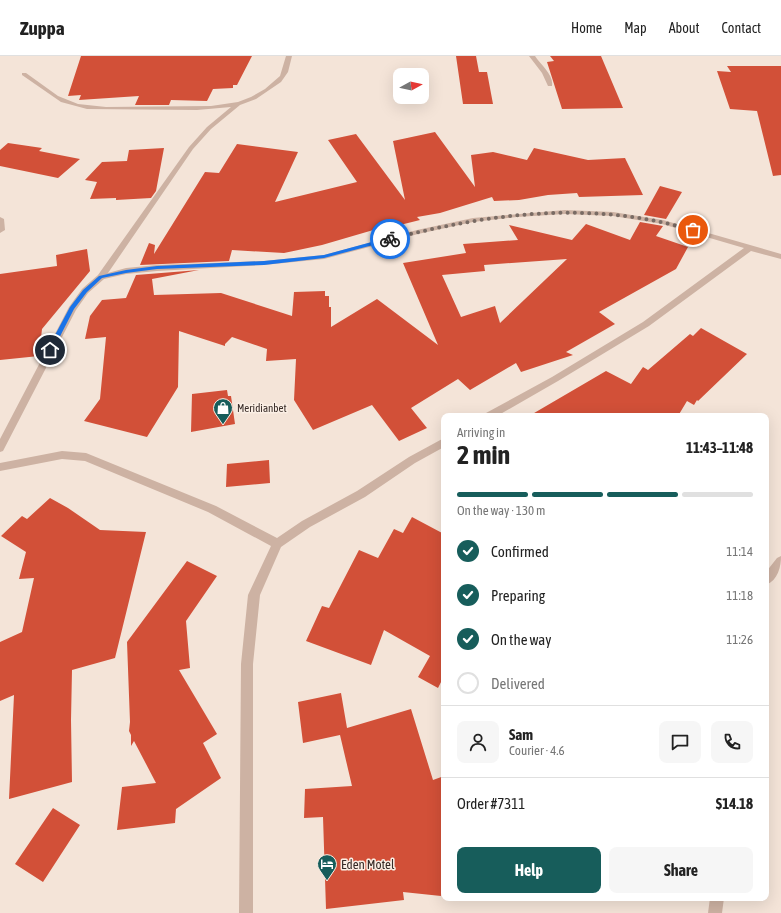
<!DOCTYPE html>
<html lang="en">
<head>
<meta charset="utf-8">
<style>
  :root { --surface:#fff; --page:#f6f6f6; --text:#222; --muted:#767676; --line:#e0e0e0; --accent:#175d5b }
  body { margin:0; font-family:"Asap Condensed",sans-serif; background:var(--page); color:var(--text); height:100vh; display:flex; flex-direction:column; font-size:15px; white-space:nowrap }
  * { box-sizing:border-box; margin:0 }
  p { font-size:13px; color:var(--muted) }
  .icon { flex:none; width:22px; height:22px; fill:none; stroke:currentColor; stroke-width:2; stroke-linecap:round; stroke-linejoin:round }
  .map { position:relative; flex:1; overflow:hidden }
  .panel { position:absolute; left:441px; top:357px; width:328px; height:488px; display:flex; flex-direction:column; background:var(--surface); border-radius:8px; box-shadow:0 4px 16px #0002 }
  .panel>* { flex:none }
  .needle { width:26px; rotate:82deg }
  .tools { position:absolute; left:393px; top:12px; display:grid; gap:8px }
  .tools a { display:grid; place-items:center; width:36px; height:36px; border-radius:8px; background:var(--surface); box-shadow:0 4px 16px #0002; font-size:20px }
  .pin { position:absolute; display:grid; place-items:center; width:34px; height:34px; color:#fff; margin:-17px; border:2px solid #fff; border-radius:50%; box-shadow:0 1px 4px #0007 }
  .courier { position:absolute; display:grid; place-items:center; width:40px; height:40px; margin:-20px; border:3px solid #1a73e8; border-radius:50%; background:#fff; color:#222; box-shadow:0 1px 5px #0007 }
  .head em { font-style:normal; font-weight:700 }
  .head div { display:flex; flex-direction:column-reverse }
  .head { display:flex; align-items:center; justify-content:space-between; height:68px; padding:0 16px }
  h1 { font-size:26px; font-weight:700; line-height:30px }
  .bar { display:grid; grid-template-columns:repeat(4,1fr); gap:6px 4px; align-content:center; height:48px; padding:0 16px }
  .bar i { height:5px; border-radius:3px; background:var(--line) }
  .bar .on { background:var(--accent) }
  .bar p { grid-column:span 4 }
  .line { display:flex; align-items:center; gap:10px; padding:0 16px; border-top:1px solid var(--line) }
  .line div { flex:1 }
  .round { display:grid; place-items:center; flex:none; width:42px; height:42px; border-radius:8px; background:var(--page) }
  ol { padding:0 16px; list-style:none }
  li { display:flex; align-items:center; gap:12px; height:44px }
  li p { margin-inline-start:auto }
  li .icon { padding:4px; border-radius:50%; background:var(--accent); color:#fff; stroke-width:4 }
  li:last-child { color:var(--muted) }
  li i { width:22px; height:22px; border:2px solid var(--line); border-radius:50% }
  .button { display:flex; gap:8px; margin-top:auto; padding:8px 16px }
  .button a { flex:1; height:46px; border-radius:8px; background:var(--accent); color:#fff; font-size:16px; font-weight:700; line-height:46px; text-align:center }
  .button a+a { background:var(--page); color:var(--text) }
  header { display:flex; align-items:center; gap:24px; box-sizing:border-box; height:56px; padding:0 20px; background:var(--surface); border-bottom:1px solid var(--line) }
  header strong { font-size:19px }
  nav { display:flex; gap:22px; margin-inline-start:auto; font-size:14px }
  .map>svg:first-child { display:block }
  .building { fill:#d25038; fill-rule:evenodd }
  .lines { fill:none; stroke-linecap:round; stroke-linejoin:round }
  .minor { fill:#cdb2a3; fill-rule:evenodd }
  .route { fill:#1a73e8 }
  .done { stroke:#796b64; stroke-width:4; stroke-dasharray:0 7.2 }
  .labels { text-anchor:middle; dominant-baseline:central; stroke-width:3; stroke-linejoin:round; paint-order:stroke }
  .poi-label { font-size:11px; fill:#372a26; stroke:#fbefe5; text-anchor:start }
  .near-poi-label { font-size:13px; fill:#372a26; stroke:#fbefe5; text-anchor:start }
</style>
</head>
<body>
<header>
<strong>Zuppa</strong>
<nav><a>Home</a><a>Map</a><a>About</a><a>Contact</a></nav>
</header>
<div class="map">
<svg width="781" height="857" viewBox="0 0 781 857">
  <rect width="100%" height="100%" fill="#f4e4d8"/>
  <!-- building -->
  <path class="building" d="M81 0H252L237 29H233V32L213 33 207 45 171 44 169 49H135L139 40 79 44 81 39 68 40Z
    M456 0H476L479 16H487L493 48H463Z
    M550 0H601L623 52 562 53 547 6 554 5Z
    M727 10H781V119L773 120 757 55 730 53 717 15 731 16Z
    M435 76 475 131 471 99 493 96 527 104 534 92 588 104 625 102 643 139 579 141 577 137 548 139 519 144 494 145 492 141 440 157 417 161 420 164 388 172 387 170 322 189 284 197 232 194 229 205 140 209 149 187 155 189 154 198 205 116 219 117 237 88 298 96 275 146 357 126 328 84 356 78 405 144 393 85Z
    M8 87 42 92 39 95 80 103 58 122 0 110V94Z
    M164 92 156 135 151 142 116 144V142L90 143 97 126 85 124 102 106 127 105 129 94Z
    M660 130 682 136 666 163 644 159Z
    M640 166 663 170 656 180 688 191 676 213 599 256 615 268 566 296 573 299 521 316 516 307 470 334 458 323 411 352 427 372 399 385 372 349 313 374 294 344 296 303 266 305 267 293 232 281 225 288V290L179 275 178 331 147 381 84 365 100 343 106 281 85 283 90 260 102 244 126 242 136 219 199 214 152 223 154 239 221 237 292 260 294 236 325 235V240H329V251H331V271L377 243 438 289 403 207 466 197 463 188 518 184 509 169 572 184 586 168 630 184ZM567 203 500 267 495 250 461 261 442 219 485 215 484 209Z
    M87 193 90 215 42 273 39 300 0 304V218L57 210 56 199Z
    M701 272 747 298 698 345 697 344 694 349 687 345 678 360H529L606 315 631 328 643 311 648 314 690 278 693 280Z
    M227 334 228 340H231L235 368 191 376 192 338Z
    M269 404 270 427 226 431 227 408Z
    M50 442 68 452 100 474 146 476 115 602 72 614 71 664 72 726 9 743 14 639 0 645V586L22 576 34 522 19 523 26 496 1 480 22 460 27 463Z
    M412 461 444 478V620L438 632 418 621 430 600 384 574 371 609 306 585 322 550 329 552 359 494 378 502 394 473 403 477Z
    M187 505 217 520 186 565 190 612 179 614 217 678 203 687 221 722 176 753 175 767 117 774 122 731 156 727 134 685 131 690V679L129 675 130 666 127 586Z
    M341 637 347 672 411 653 433 724 444 720 441 840 403 836 404 844 326 853 323 761 304 762 305 733 352 730 340 679 303 687 298 646Z
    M53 752 80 769 43 826 15 808Z"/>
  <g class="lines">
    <!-- minor -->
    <path class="minor" d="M286 0H292L288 16 281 26 256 43 240 49 211 73 193 93 108 217 126 212 157 209 264 205 324 199 417 174 473 162 565 154 613 156 663 164 781 198V203L751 195 649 270 558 325 497 360H484L486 357 552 321 643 266 744 192 662 168 613 160 565 158 517 161 473 166 418 178 324 203 264 209 157 215 126 218 104 223 88 237 76 254 3 395 0 396V383L69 251 82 233 98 219 189 91 207 71 231 51 197 54 87 53 61 46 22 19V17H26L58 40 78 48 106 51 211 50 238 46 251 41 265 33 280 20Z
      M529 0H535C541 9 554 19 552 30H548L542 17Z
      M0 161 4 163 5 174 0 177Z
      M444 382V391L415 407 365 441 310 471 281 491 260 539 253 608V857H239L241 608 248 539 271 490 208 456 85 405 62 403 0 415V407L62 395 86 397 216 450 277 482 302 465 357 435 409 401Z
      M781 500C781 511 778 524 766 529V516L777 502Z
      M710 842H724L722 857H708Z"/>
  </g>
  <!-- route -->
  <path class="route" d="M390 181 392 184 324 202 264 209 157 213 126 217 102 222 87 236 74 253 52 296 47 294 70 251 83 234 99 220 126 214 157 210 264 205 324 199Z"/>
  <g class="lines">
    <!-- done -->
    <path class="done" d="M390 183C493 157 589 144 693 174"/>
  </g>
  <!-- icons -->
  <defs>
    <g id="shop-pin" transform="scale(1)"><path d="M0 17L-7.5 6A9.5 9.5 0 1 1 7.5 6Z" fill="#175d5b" stroke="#fbefe5"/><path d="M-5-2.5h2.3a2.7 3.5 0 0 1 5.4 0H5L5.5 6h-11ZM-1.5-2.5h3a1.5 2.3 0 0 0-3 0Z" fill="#fff"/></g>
    <g id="hotel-pin" transform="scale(1)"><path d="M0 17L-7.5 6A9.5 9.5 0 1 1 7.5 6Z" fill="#175d5b" stroke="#fbefe5"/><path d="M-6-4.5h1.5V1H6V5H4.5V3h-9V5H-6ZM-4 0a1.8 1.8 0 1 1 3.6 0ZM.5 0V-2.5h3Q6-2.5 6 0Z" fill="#fff"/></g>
  </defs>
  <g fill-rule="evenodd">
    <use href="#shop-pin" x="223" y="352"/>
    <use href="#hotel-pin" x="327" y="808"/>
  </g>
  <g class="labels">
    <!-- poi labels -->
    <g class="poi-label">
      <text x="237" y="352">Meridianbet</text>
    </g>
    <!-- near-poi labels -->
    <g class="near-poi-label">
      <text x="341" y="808">Eden Motel</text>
    </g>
  </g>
</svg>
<div class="tools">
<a><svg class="needle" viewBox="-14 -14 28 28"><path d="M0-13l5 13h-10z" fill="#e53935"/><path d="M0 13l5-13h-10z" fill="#767676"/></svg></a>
</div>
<div class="pin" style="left:693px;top:174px;background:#ea580c"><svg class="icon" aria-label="bag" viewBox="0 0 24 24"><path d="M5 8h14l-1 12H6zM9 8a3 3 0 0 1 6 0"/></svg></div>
<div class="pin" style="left:50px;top:294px;background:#1f2937"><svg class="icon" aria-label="home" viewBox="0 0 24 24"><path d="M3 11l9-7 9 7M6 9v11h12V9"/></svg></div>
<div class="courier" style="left:390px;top:183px"><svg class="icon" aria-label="bike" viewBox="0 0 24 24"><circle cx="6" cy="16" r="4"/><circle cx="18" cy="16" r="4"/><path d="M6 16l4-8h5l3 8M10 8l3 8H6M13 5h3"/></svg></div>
<section class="panel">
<div class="head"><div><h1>2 min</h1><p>Arriving in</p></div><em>11:43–11:48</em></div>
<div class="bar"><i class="on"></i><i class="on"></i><i class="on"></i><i></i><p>On the way · 130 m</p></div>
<ol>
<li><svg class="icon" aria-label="check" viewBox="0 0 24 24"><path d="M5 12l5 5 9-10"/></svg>Confirmed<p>11:14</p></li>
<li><svg class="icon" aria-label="check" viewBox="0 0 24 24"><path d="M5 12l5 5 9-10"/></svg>Preparing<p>11:18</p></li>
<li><svg class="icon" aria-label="check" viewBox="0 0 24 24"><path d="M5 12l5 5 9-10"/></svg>On the way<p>11:26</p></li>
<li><i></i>Delivered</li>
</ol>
<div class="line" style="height:72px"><a class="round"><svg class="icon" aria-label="person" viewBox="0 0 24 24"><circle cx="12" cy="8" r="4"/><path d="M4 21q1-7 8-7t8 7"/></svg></a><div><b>Sam</b><p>Courier · 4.6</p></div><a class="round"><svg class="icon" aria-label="chat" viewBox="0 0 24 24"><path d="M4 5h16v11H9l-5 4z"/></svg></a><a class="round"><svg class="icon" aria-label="phone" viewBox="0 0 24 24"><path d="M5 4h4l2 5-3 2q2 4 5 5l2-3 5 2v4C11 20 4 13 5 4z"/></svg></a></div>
<div class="line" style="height:52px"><div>Order #7311</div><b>$14.18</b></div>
<div class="button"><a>Help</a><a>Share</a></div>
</section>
</div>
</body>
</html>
